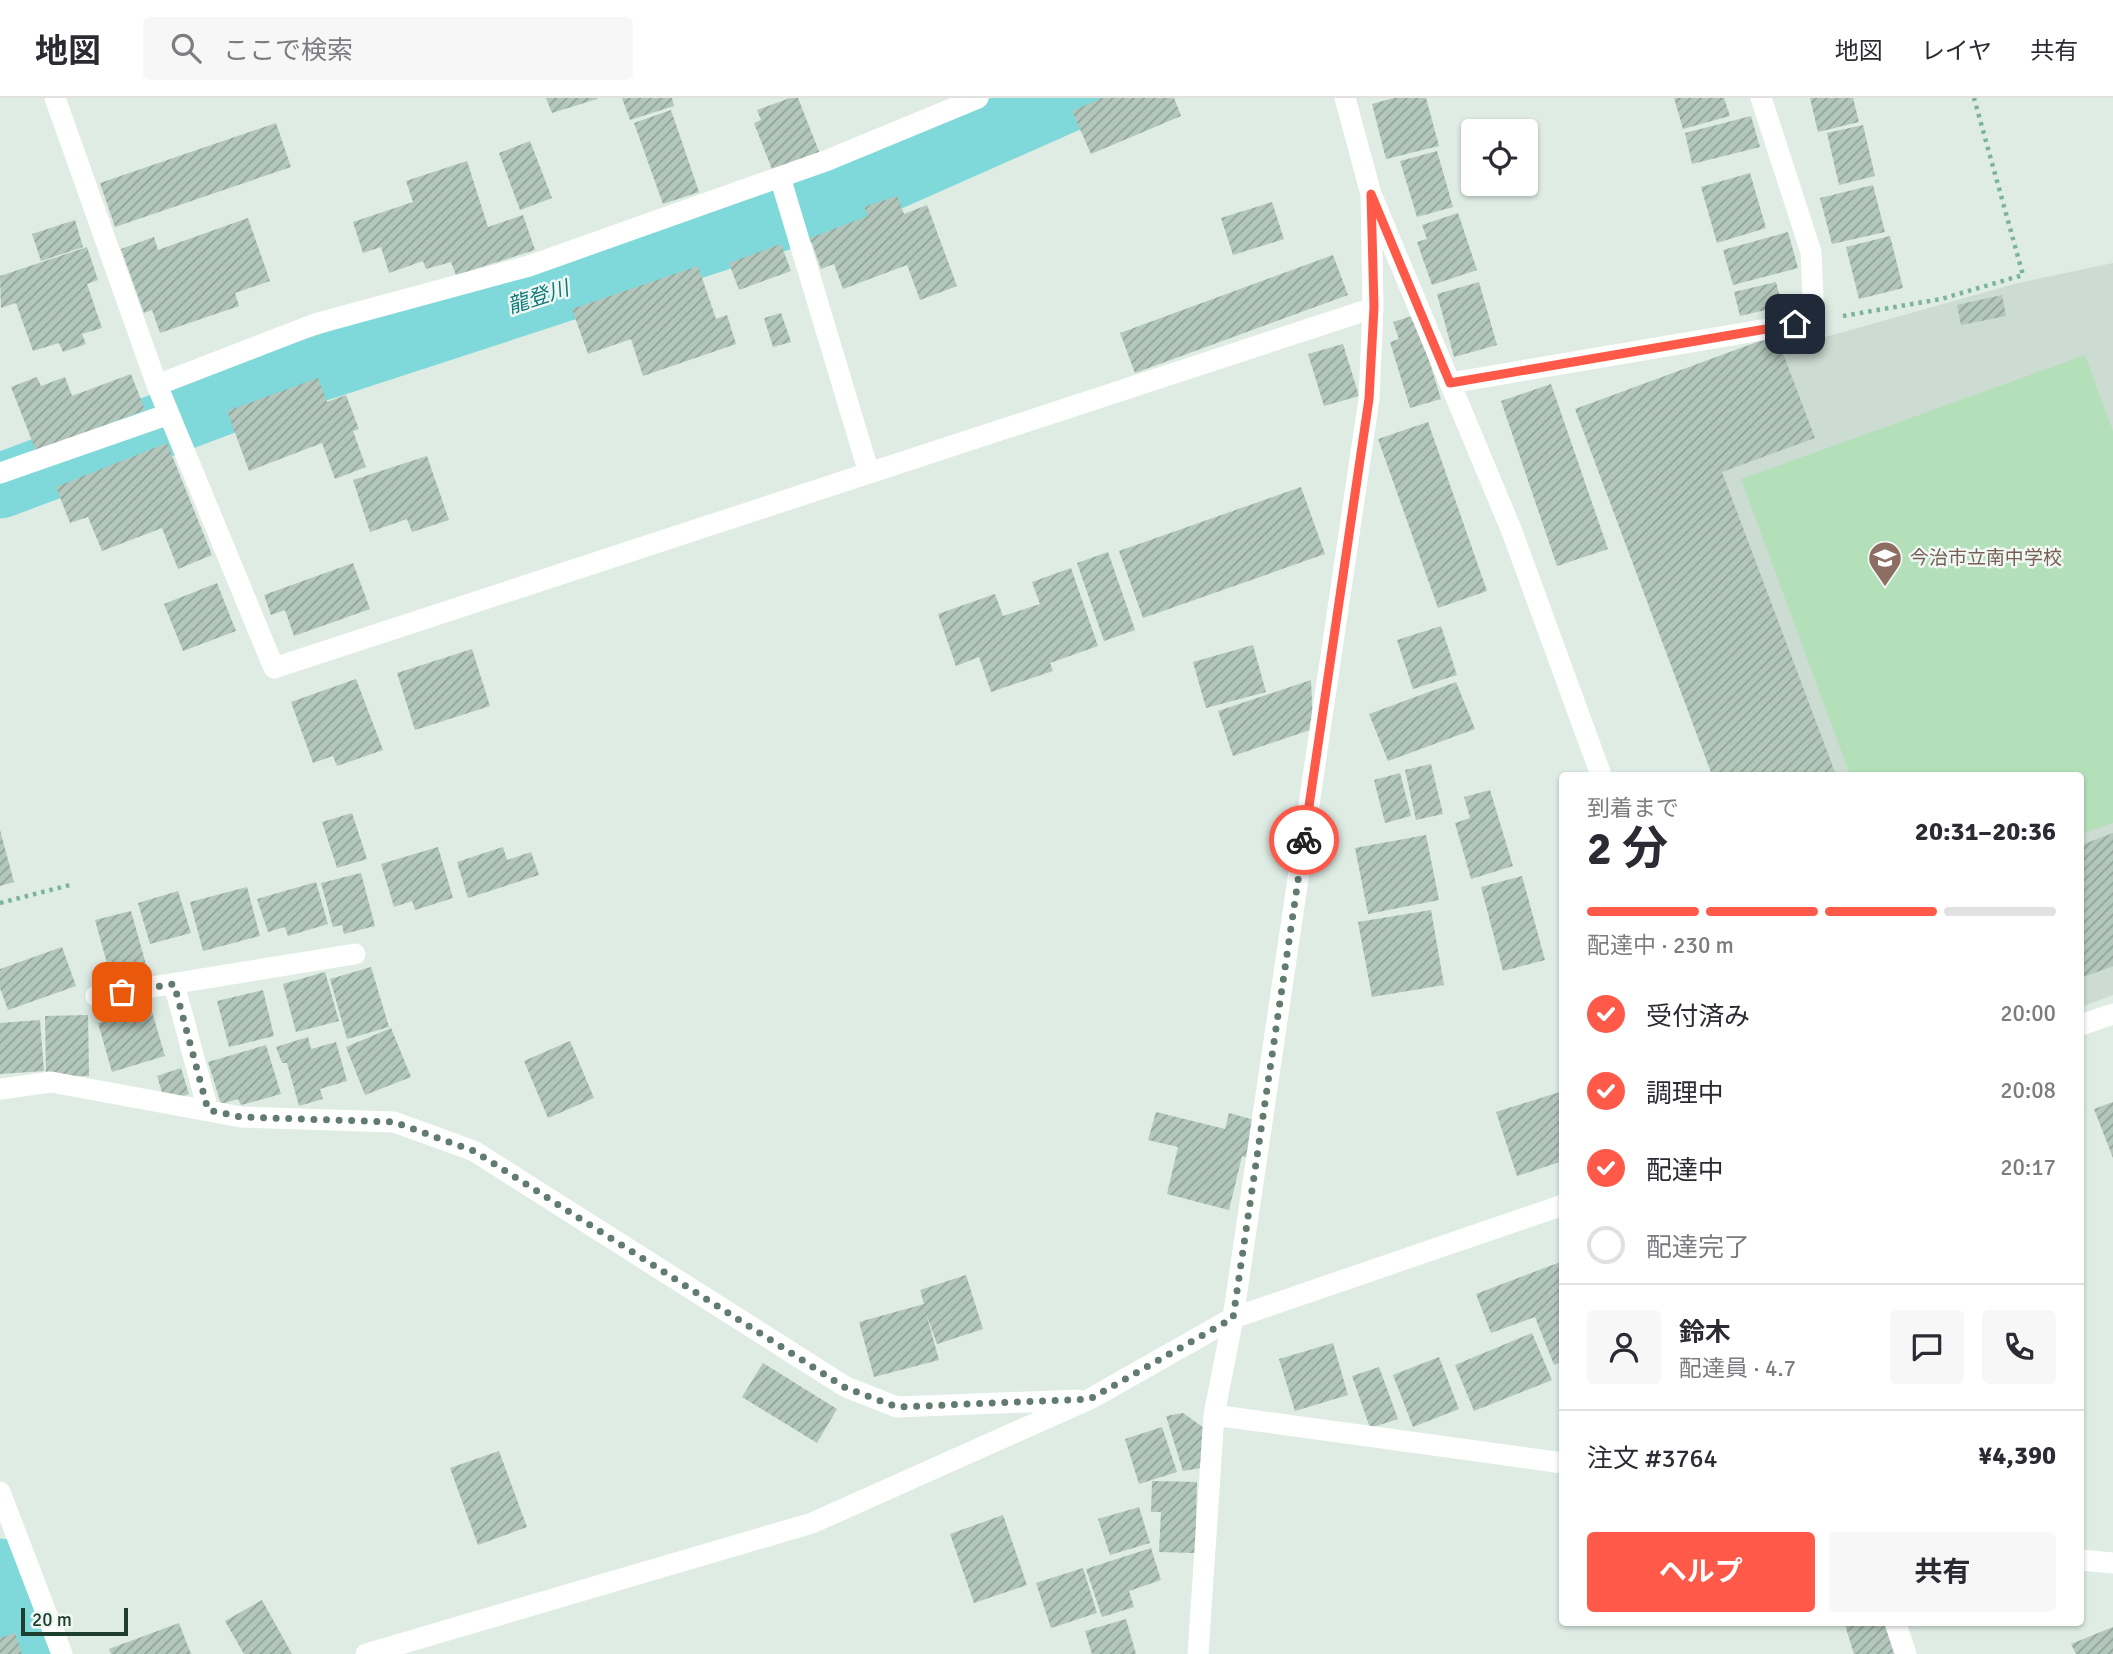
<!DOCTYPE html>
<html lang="ja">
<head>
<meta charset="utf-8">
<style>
  :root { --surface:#fff; --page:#f7f7f7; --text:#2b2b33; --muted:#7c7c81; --line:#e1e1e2; --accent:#ff5a49 }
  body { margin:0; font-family:Signika,"Noto Sans JP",sans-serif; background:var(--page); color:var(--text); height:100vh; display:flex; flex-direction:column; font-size:26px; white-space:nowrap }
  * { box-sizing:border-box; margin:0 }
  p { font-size:23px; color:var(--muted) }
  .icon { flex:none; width:38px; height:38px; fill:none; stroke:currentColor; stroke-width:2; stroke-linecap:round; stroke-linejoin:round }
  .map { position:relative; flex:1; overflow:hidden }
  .panel { position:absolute; left:1559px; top:674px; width:525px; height:854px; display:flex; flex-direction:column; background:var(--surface); border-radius:7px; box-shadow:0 2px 5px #0004 }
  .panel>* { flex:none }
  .fabs { position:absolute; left:1461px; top:21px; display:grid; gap:14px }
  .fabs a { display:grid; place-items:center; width:77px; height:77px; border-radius:7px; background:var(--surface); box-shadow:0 2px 5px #0004; font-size:35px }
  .scale { position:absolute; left:21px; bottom:18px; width:107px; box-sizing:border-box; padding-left:7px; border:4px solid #1e3e30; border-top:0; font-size:19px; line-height:24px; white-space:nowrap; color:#1e3e30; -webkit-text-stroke:5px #eff8f2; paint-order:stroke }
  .pin { position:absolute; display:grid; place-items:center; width:60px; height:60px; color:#fff; margin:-30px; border-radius:14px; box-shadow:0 4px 10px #0006 }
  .courier { position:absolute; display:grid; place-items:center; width:70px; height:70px; margin:-35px; border:5px solid #ff5a49; border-radius:50%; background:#fff; color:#222; box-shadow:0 2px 9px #0007 }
  .headline em { font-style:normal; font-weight:700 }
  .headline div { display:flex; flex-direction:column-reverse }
  .headline { display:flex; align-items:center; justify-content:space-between; height:119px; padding:0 28px }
  h1 { font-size:46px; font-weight:700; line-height:52px }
  .bar { display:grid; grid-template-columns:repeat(4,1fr); gap:10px 7px; align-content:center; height:84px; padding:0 28px }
  .bar i { height:9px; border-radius:5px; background:var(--line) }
  .bar .selected { background:var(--accent) }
  .bar p { grid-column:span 4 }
  .line { display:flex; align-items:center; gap:18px; padding:0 28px; border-top:2px solid var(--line) }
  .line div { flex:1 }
  .round { display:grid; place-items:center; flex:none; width:74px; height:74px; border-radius:7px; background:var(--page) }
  ol { padding:0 28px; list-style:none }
  li { display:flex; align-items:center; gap:21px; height:77px }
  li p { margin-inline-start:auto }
  li .icon { padding:7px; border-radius:50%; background:var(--accent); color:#fff; stroke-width:4 }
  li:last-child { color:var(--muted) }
  li i { width:38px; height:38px; border:4px solid var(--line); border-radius:50% }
  .cta { display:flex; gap:14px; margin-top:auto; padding:14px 28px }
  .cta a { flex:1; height:80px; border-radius:7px; background:var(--accent); color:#fff; font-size:28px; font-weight:700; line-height:80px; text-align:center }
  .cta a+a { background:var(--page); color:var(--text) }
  header { display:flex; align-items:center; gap:42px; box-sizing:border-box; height:98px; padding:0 35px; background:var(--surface); border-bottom:2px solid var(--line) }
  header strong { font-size:33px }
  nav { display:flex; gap:38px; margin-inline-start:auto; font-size:24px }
  .search { width:490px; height:63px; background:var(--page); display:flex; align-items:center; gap:18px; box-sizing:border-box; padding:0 24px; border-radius:7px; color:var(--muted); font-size:26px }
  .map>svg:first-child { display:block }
  .built { fill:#ccdcd2 }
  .green { fill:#b4e0b9 }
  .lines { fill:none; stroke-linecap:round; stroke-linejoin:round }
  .river { stroke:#7fd8d9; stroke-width:65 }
  .building { fill:url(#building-hatch) }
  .path { stroke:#7bb499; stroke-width:4.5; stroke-dasharray:3.5 5; stroke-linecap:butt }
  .minor { stroke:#fff; stroke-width:21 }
  .done { stroke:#617b6f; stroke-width:7; stroke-dasharray:0 12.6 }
  .route { stroke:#ff5a49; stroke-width:9 }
  .labels { text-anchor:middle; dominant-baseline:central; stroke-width:5; stroke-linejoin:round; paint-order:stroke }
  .education-label { font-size:19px; fill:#785e54; stroke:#eff8f2; text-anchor:start }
  .water-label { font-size:21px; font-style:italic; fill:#117a7b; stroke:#eff8f2 }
</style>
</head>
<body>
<header>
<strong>地図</strong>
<div class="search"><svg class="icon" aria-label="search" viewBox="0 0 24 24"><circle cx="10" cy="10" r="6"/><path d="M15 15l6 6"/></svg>ここで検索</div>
<nav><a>地図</a><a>レイヤ</a><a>共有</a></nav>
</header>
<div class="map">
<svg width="2113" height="1556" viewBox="0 0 2113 1556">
  <defs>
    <pattern id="building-hatch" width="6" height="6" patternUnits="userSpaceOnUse" patternTransform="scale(1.75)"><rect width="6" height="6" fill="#b3c7bc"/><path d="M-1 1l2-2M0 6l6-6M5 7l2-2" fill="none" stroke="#91a399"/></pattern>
  </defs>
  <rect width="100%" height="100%" fill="#deece4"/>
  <!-- built -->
  <path class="built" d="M2113 165V897L2081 909V677H1713L1600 302 2018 185Z"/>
  <!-- green -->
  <path class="green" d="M2085 257 2113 333V725L2081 736V677H1850L1741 381Z"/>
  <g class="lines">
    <!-- river -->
    <path class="river" d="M0 388 272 286 852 97 1071 0
      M0 1473 33 1556"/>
  </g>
  <!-- building -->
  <path class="building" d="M546 0H597V1L552 15Z
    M622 0H672L674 8 630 22Z
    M790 0H798L820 56 773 74 754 25 761 22 757 12Z
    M1102 0H1174L1181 18 1091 56 1072 13Z
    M1394 0H1426L1439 48 1386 61 1372 6Z
    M1674 0H1724L1730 18 1683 31Z
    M1810 0H1853L1859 24 1818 34Z
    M671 12 699 94 663 106 634 25Z
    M1751 18 1760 49 1692 66 1685 35Z
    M276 25 291 69 115 129 100 85Z
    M1863 27 1875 78 1839 87 1827 35Z
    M530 43 552 100 520 112 499 55Z
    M1437 53 1453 109 1417 119 1400 63Z
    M467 63 488 129 523 117 535 152 456 177 451 164 426 171 423 163 389 175 381 149 363 155 353 124 413 104 406 83Z
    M1750 75 1766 130 1717 145 1701 89Z
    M1873 87 1885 134 1832 146 1820 100Z
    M897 98 904 116 927 107 957 188 920 202 907 167 843 191 834 166 821 171 810 140 868 118 864 109Z
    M1272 104 1284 141 1233 157 1221 120Z
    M1458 115 1477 172 1432 187 1417 144 1427 141 1422 127Z
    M248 120 270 183 235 195 239 208 160 235 152 212 144 215 121 151 154 139 158 152Z
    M75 122 83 149 41 163 32 136Z
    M1788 134 1798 170 1733 187 1723 152Z
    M1890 138 1903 190 1859 201 1846 149Z
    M781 146 791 173 739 192 729 165Z
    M87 149 98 182 87 186 102 230 82 236 86 246 63 254 59 245 33 253 16 205 1 210 0 178Z
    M1333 157 1348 197 1135 275 1120 235Z
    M698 168 716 221 727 217 736 246 643 278 631 241 588 256 572 211Z
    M1479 184 1497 247 1454 259 1437 196Z
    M1776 184 1782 208 1740 218 1734 194Z
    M2002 197 2006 218 1961 227 1957 207Z
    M781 215 791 244 773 249 764 220Z
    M1415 217 1441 301 1410 310 1390 244 1399 241 1393 224Z
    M1776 237 1815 340 1722 374 1836 677H1712L1575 311Z
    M1343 246 1359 298 1324 308 1308 256Z
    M131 276 145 312 36 353 11 289 37 279 41 288 65 279 72 298Z
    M318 280 327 304 346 297 359 331 353 333 366 369 335 381 322 345 249 373 227 313Z
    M1551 286 1608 451 1557 468 1501 303Z
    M1428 324 1487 493 1438 510 1378 341Z
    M167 345 212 457 178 471 162 430 102 453 88 419 70 425 56 389Z
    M427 358 449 422 412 434 407 421 370 434 353 382Z
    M1301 389 1325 456 1143 520 1119 453Z
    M1108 454 1135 532 1104 543 1077 465Z
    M353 465 370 511 294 538 285 512 271 517 264 497Z
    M1071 470 1098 548 1050 565 1053 573 991 594 979 559 956 568 938 516 995 496 1003 518 1040 506 1032 484Z
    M217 485 236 533 183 553 164 506Z
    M1441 528 1457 577 1413 591 1397 542Z
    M1253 547 1266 594 1206 610 1193 564Z
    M472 551 490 608 415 632 397 575Z
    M356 581 383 652 337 668 333 658 313 665 291 604Z
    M1311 582 1313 631 1233 658 1218 613Z
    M1456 584 1475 631 1388 663 1369 616Z
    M1431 666 1443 716 1416 722 1405 672Z
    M1400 675 1411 718 1385 725 1374 682Z
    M1490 692 1513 768 1471 781 1455 725 1470 720 1464 699Z
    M352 715 367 761 337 770 322 724Z
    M0 732 14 784 0 788Z
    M2113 735V868L2081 880V747Z
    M1426 737 1439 802 1368 816 1355 750Z
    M438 749 453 800 415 812 412 803 394 809 381 766Z
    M503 749 507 762 531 754 539 777 468 800 457 764Z
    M361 775 375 828 344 836 342 827 333 829 321 785Z
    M1522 778 1545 862 1503 873 1481 789Z
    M316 784 328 826 288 838 285 829 268 834 257 801Z
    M247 789 260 838 203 853 190 804Z
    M178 793 191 835 150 846 138 805Z
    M1431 812 1444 887 1372 899 1358 824Z
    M131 813 149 877 113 887 95 822Z
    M62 849 76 888 8 912 0 890V871Z
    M371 869 389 929 347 941 330 881Z
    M325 874 339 923 296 934 283 886Z
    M263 892 274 938 229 949 217 903Z
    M151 910 165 958 112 974 98 925Z
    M88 917 89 978 46 979 45 918Z
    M40 922 44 973 0 976V925Z
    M391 930 411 979 365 997 346 949Z
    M308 939 311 951 336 944 347 983 320 991 323 1001 299 1008 287 965H282L276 949Z
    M570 943 594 1000 548 1020 524 963Z
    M266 947 281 996 241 1007 238 1001 221 1006 208 964Z
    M181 970 189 996 165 1004 157 978Z
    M1563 993V1063L1517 1078 1496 1014Z
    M2113 1004V1060L2094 1011Z
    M1156 1014 1225 1031 1229 1015 1258 1023 1249 1060 1242 1058 1229 1112 1167 1096 1178 1049 1148 1042Z
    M1563 1163V1263L1554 1267 1535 1219 1491 1235 1476 1196Z
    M966 1177 983 1231 937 1246 926 1215 939 1262 874 1279 859 1224 924 1206 920 1192Z
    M1532 1235 1552 1282 1474 1313 1455 1267Z
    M1333 1245 1348 1297 1295 1313 1279 1261Z
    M1439 1259 1459 1311 1413 1329 1393 1277Z
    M763 1265 837 1311 817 1345 742 1299Z
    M1379 1269 1398 1321 1370 1330 1352 1278Z
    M1183 1315 1207 1332 1201 1370 1183 1373 1166 1318Z
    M1162 1329 1177 1374 1139 1386 1125 1341Z
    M499 1353 527 1429 478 1447 450 1370Z
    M1152 1383 1197 1384 1195 1455 1159 1454 1161 1414H1151Z
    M1139 1409 1150 1445 1110 1457 1098 1421Z
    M1003 1417 1027 1487 974 1505 950 1436Z
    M1151 1450 1161 1482 1129 1493 1134 1509 1102 1519 1086 1471Z
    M1083 1470 1097 1515 1051 1530 1036 1485Z
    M262 1502 292 1556H244L225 1523Z
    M1126 1521 1136 1556H1092L1085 1533Z
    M1844 1524H1884L1894 1556H1854Z
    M179 1525 191 1556H111L109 1551Z
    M2113 1529V1556H2076L2071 1546Z
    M15 1535 22 1556H0V1540Z"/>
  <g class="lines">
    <!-- path -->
    <path class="path" d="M1843 218 1941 201 2023 177 1974 0
      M0 805 70 787"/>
    <!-- minor -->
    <path class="minor" d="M55 0 157 287 274 570 1373 210
      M1345 0 1371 96 1511 431 1601 677
      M780 79 869 375
      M1450 285 1814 223 1811 154 1761 0
      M157 287 315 226 529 168 828 62 978 0
      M0 375 169 316
      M174 886 208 1012
      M96 898 355 856
      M2081 927 2113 916
      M0 991 51 984 241 1019 394 1024 474 1053 846 1289 897 1309 1078 1302
      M1214 1317 1563 1365
      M0 1394 62 1556
      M2081 1462 2113 1465
      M1895 1524 1906 1556
      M366 1556 812 1425 1090 1301 1233 1220 1563 1107
      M1198 1556 1214 1317 1233 1220 1369 301 1373 210 1371 96"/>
  </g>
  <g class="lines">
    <!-- done -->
    <path class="done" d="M122 894 174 886 208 1012 241 1019 394 1024 474 1053 846 1290 897 1309 1090 1301 1233 1220 1304 742"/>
    <!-- route -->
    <path class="route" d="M1304 742 1369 301 1374 209 1371 96 1450 285 1795 226"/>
  </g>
  <!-- icons -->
  <defs>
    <g id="school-pin" transform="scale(1.75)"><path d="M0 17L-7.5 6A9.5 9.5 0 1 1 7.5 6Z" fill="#8d6e63" stroke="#eff8f2"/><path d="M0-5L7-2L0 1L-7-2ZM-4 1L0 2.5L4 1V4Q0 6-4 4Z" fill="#fff"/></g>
  </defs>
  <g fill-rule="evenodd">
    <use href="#school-pin" x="1885" y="460"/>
  </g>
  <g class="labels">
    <!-- education labels -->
    <g class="education-label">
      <text x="1910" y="460">今治市立南中学校</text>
    </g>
    <!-- water labels -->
    <g class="water-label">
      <text transform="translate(538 199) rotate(-18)">龍登川</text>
    </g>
  </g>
</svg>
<div class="fabs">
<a><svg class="icon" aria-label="locate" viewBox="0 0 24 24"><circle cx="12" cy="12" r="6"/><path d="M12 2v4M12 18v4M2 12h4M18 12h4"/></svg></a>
</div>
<div class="scale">20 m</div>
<div class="pin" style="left:122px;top:894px;background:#ea580c"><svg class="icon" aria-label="bag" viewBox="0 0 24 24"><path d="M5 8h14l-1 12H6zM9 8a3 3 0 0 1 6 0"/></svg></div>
<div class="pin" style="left:1795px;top:226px;background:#1f2937"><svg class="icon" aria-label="home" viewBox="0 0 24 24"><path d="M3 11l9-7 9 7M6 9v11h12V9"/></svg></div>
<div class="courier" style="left:1304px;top:742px"><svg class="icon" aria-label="bike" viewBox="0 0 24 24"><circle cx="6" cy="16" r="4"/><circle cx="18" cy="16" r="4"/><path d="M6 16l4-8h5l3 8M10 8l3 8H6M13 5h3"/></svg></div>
<section class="panel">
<div class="headline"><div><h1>2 分</h1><p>到着まで</p></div><em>20:31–20:36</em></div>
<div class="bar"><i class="selected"></i><i class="selected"></i><i class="selected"></i><i></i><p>配達中 · 230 m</p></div>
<ol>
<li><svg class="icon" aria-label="check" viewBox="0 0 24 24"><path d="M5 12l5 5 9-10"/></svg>受付済み<p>20:00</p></li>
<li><svg class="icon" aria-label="check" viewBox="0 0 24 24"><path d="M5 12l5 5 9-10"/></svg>調理中<p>20:08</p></li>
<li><svg class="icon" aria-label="check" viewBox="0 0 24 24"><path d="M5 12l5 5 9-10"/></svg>配達中<p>20:17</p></li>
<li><i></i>配達完了</li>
</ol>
<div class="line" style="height:126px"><a class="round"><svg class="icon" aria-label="person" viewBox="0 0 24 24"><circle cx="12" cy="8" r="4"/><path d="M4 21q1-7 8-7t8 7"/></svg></a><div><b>鈴木</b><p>配達員 · 4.7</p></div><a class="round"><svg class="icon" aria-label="chat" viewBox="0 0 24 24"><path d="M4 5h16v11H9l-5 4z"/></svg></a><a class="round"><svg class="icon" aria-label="phone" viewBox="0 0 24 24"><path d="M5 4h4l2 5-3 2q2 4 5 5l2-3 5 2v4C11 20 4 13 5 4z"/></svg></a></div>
<div class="line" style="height:91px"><div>注文 #3764</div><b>¥4,390</b></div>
<div class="cta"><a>ヘルプ</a><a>共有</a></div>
</section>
</div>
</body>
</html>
